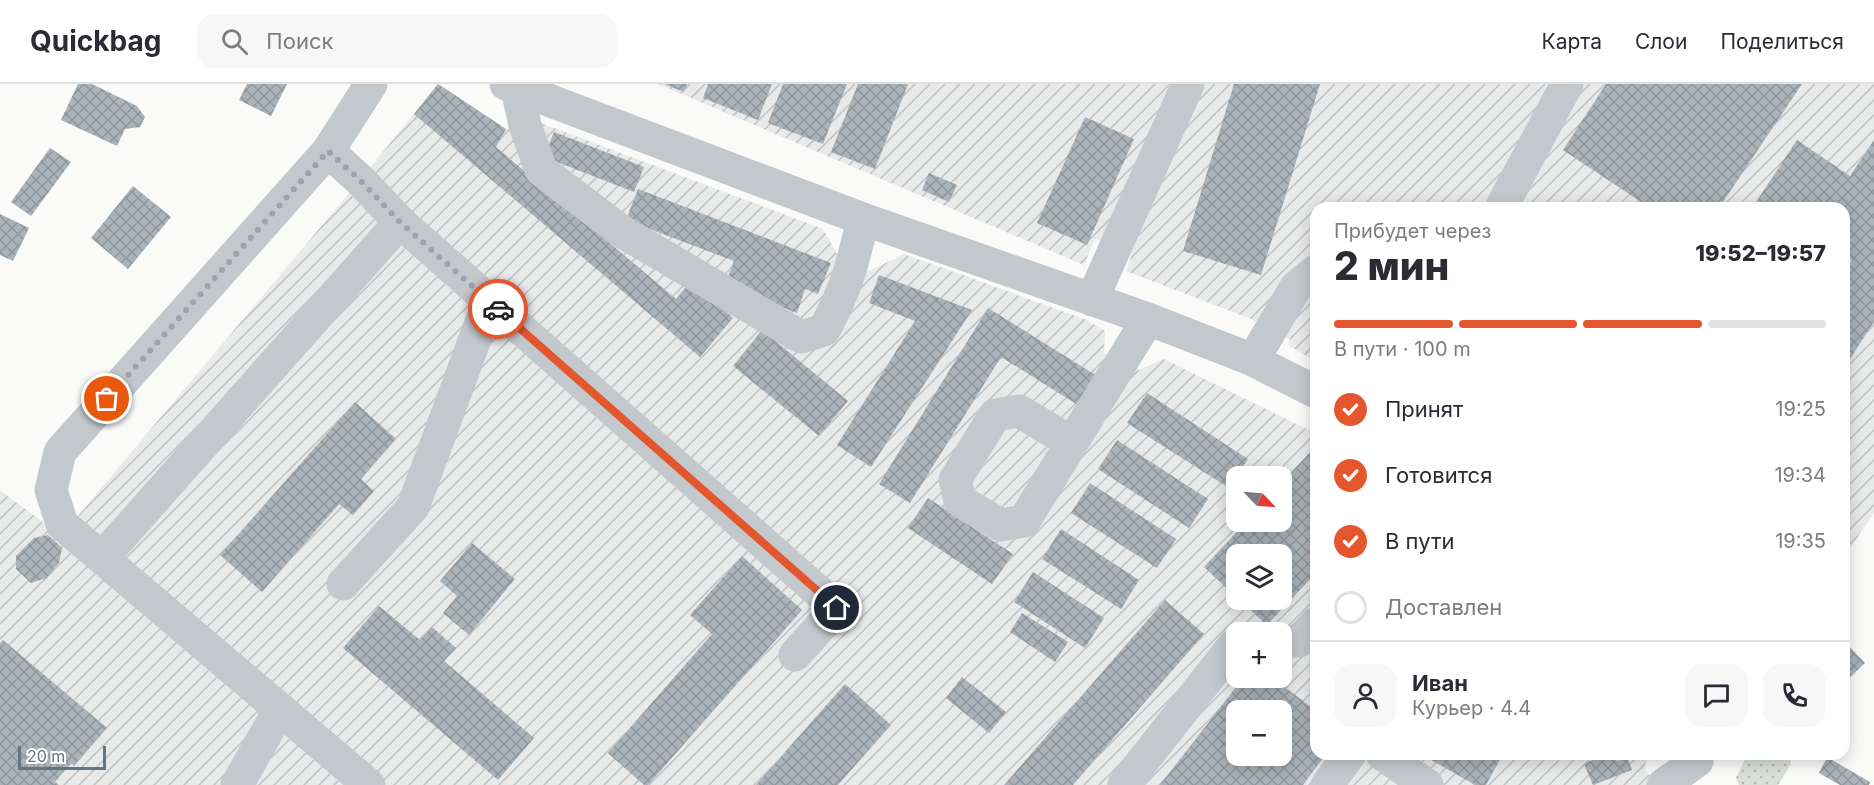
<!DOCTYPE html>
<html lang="ru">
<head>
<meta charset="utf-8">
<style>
  :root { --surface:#fff; --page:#f7f7f7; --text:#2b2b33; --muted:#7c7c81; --line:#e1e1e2; --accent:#e4572e }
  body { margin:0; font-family:Inter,sans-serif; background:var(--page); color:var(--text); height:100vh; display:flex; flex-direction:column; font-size:22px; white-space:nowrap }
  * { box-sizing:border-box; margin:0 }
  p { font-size:20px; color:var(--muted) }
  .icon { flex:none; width:33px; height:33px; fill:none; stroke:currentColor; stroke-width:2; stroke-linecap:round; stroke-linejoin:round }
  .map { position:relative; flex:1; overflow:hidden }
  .sheet { position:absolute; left:1310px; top:118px; width:540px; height:558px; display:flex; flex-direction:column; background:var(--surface); border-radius:18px; box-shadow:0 3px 15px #0003 }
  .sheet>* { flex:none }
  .needle { width:39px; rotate:115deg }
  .buttons { position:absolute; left:1226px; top:382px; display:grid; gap:12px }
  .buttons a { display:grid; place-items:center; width:66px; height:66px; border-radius:12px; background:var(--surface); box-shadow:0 3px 15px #0003; font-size:30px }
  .scale { position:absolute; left:18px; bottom:15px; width:88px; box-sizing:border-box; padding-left:6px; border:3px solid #657683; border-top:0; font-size:16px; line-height:21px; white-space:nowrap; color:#657683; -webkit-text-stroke:4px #fff; paint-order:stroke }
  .pin { position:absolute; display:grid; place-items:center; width:51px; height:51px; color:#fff; margin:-26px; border:3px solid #fff; border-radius:50%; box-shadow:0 2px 6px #0007 }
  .courier { position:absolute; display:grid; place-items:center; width:60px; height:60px; margin:-30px; border:4px solid #e4572e; border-radius:50%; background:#fff; color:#222; box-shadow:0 2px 8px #0007 }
  .headline em { font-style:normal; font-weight:800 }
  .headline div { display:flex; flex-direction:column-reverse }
  .headline { display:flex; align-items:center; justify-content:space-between; height:102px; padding:0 24px }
  h1 { font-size:39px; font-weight:800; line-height:45px }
  .bar { display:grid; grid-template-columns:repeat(4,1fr); gap:9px 6px; align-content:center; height:72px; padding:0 24px }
  .bar i { height:8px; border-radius:4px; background:var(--line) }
  .bar .active { background:var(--accent) }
  .bar p { grid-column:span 4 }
  .line { display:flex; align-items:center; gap:15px; padding:0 24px; border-top:2px solid var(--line) }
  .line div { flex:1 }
  .round { display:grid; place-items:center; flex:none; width:63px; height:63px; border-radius:18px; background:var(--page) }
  ol { padding:0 24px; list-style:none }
  li { display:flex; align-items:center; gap:18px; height:66px }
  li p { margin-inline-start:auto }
  li .icon { padding:6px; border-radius:50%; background:var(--accent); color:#fff; stroke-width:4 }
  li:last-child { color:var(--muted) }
  li i { width:33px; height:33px; border:3px solid var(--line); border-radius:50% }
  header { display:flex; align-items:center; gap:36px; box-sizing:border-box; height:84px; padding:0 30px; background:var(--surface); border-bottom:2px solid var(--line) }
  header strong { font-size:28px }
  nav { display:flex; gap:33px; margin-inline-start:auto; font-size:21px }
  .search { width:420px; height:54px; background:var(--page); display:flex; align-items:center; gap:15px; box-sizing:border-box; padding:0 21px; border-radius:18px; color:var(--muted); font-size:22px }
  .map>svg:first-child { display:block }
  .industrial { fill:url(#industrial-furrows); fill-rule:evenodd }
  .grass { fill:url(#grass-dots) }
  .building { fill:url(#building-cross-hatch); fill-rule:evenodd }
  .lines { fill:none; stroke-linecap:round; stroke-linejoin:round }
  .minor { stroke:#c3c8cc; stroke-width:33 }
  .done { stroke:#99a4ac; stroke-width:6; stroke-dasharray:0 10.8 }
  .route { stroke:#e4572e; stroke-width:8 }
</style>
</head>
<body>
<header>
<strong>Quickbag</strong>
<div class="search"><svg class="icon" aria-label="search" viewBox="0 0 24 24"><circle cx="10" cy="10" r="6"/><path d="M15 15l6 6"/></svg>Поиск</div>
<nav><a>Карта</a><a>Слои</a><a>Поделиться</a></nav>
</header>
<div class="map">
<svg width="1874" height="701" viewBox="0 0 1874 701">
  <defs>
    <pattern id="industrial-furrows" width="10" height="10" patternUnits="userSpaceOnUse" patternTransform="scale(1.5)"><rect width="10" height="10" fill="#e8e9e9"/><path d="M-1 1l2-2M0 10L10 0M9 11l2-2" fill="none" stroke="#c0c1c2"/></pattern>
    <pattern id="grass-dots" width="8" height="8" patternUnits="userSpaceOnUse" patternTransform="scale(1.5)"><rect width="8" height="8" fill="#dadfd7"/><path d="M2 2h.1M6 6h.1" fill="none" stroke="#b4b9b4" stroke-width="1.8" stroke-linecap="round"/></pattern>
    <pattern id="building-cross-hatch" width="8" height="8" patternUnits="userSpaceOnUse" patternTransform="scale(1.5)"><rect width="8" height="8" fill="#aab3b9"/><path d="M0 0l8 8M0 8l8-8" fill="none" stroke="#8e969c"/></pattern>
  </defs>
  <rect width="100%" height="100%" fill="#fafaf8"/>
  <!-- industrial -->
  <path class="industrial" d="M438 0 506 45 538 38 823 145 841 177 869 187 904 170 1087 236 1105 247 1104 269 1139 286 1164 275 1315 349 1316 670 1648 671 1644 685 1658 701H0V406L61 452 360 96ZM1236 393H1281V438H1236ZM1236 471H1281V516H1236ZM1236 549H1281V594H1236ZM1236 627H1281V672H1236Z
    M658 0H1874V429L1844 473V124H1316L1315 277 1288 261 1290 255 1251 235 1126 187 1132 170 1095 155 1084 181Z"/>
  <!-- grass -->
  <path class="grass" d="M1747 671H1790L1791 680 1778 701H1739L1736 694Z"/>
  <!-- building -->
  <path class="building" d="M78 0H92L137 22 145 33 140 43 125 45 117 62 61 36Z
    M247 0H287L271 32 239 16Z
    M438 0 506 45 496 63 676 215 690 198 733 234 700 273 414 30Z
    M664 0H687L684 8Z
    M708 0H772L758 36 703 14Z
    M783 0H847L823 60 768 39Z
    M858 0H908L875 85 831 68Z
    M1234 0H1320L1261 191 1183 167Z
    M1606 0H1802L1719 124H1650L1563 66Z
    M1085 33 1134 55 1087 161 1037 139Z
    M554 48 644 83 634 108 544 73Z
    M1797 56 1850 92 1874 56V238L1844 284V190L1852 176 1844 170V124H1752Z
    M50 64 71 78 31 132 11 118Z
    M929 89 957 101 949 118 922 106Z
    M133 102 171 133 128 185 91 154Z
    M638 105 831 179 818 210 805 205 797 229 725 201 734 177 626 136Z
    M0 130 29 144 13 177 0 171Z
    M879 191 972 226 871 383 837 361 915 237 869 219Z
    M988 224 1097 292 1078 321 1001 273 910 419 879 400Z
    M762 246 848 317 819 352 733 282Z
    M1147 309 1248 375 1229 404 1127 339Z
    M355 318 396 355 361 395 374 407 353 431 339 420 262 508 220 471Z
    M1117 356 1208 415 1189 444 1098 385Z
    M1312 366 1316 369V489L1267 541 1239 516H1281V471H1236V513L1204 483 1246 438H1281V400Z
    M1090 399 1176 455 1157 484 1071 429Z
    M928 414 1013 470 992 500 908 444Z
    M1061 445 1139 496 1121 525 1042 475Z
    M48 451 62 464 59 479 46 494 31 499 16 485V472L34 454Z
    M472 459 515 495 469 551 443 529 457 512 440 497Z
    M742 472 802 526 648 701H644L608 669 712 550 690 531Z
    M1033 488 1104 534 1085 564 1014 518Z
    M1165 516 1204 550 1073 701H1004Z
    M379 522 420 556 432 543 456 564 444 577 534 654 498 696 343 564Z
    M1022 529 1068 558 1055 578 1010 548Z
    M3 556 107 644 74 682 71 679 55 698 59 701H0V559Z
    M1844 557 1865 579 1844 599Z
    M962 593 1006 628 989 649 946 614Z
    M1243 594H1273L1316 627V670H1326L1303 701H1160ZM1236 627H1281V672H1236Z
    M845 600 891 641 838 701H756Z
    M1421 670H1503L1486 701H1475Z
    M1606 670H1613L1617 678 1627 673 1632 686 1593 701 1584 680Z
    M1827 673 1870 698 1869 701H1840L1819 689Z"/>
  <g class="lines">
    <!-- minor -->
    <path class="minor" d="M506 0 863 135 1148 235 1253 276 1316 308
      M517 5 525 41 541 86 621 147 801 253 824 246C846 206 853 179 863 135
      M328 67 360 96 400 138 837 524 795 571
      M1501 124 1567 0
      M1092 216 1188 0
      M1253 276 1296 203 1316 187
      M1072 359 1019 327 995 331 955 396 960 417 1001 441 1024 437 1148 235
      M102 474 400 138
      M343 500 413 423 489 217
      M1281 558 1299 557 1316 539
      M1382 670 1427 701
      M237 701 280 625
      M369 701 62 440 51 406 60 368 328 67 371 0
      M1124 701 1234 561H1236
      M1327 701 1350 670
      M1663 701 1697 677"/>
  </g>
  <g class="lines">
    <!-- done -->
    <path class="done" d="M107 315 328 67 360 96 400 138 498 225"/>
    <!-- route -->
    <path class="route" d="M498 225 837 524"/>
  </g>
</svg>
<div class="buttons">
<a><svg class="needle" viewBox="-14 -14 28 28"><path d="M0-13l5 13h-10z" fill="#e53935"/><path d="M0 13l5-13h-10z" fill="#7c7c81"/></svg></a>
<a><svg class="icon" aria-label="layers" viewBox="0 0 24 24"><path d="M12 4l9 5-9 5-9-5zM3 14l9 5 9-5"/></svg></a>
<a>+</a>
<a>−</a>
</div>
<div class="scale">20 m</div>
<div class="pin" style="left:107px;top:315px;background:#ea580c"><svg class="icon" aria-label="bag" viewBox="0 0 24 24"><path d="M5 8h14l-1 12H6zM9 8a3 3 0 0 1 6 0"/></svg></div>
<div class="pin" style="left:837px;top:524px;background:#1f2937"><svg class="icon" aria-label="home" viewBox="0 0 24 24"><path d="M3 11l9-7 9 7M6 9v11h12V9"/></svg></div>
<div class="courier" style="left:498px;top:225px"><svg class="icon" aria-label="car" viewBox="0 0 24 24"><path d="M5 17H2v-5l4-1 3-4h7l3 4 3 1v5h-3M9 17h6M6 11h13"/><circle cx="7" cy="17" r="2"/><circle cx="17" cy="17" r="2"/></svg></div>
<section class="sheet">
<div class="headline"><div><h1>2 мин</h1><p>Прибудет через</p></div><em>19:52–19:57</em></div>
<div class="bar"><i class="active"></i><i class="active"></i><i class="active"></i><i></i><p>В пути · 100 m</p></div>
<ol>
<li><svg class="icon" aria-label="check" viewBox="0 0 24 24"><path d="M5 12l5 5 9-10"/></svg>Принят<p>19:25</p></li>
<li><svg class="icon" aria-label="check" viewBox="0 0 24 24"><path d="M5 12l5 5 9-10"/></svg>Готовится<p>19:34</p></li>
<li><svg class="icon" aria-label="check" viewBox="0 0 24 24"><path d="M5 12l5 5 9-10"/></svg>В пути<p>19:35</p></li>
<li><i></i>Доставлен</li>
</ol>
<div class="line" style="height:108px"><a class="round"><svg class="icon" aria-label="person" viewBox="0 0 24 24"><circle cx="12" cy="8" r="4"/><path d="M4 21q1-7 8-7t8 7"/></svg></a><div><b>Иван</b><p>Курьер · 4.4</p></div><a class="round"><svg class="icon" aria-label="chat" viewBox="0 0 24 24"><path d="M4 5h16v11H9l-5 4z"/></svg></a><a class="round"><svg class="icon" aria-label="phone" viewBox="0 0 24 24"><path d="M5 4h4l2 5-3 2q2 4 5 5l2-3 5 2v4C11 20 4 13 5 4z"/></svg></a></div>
</section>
</div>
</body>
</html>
